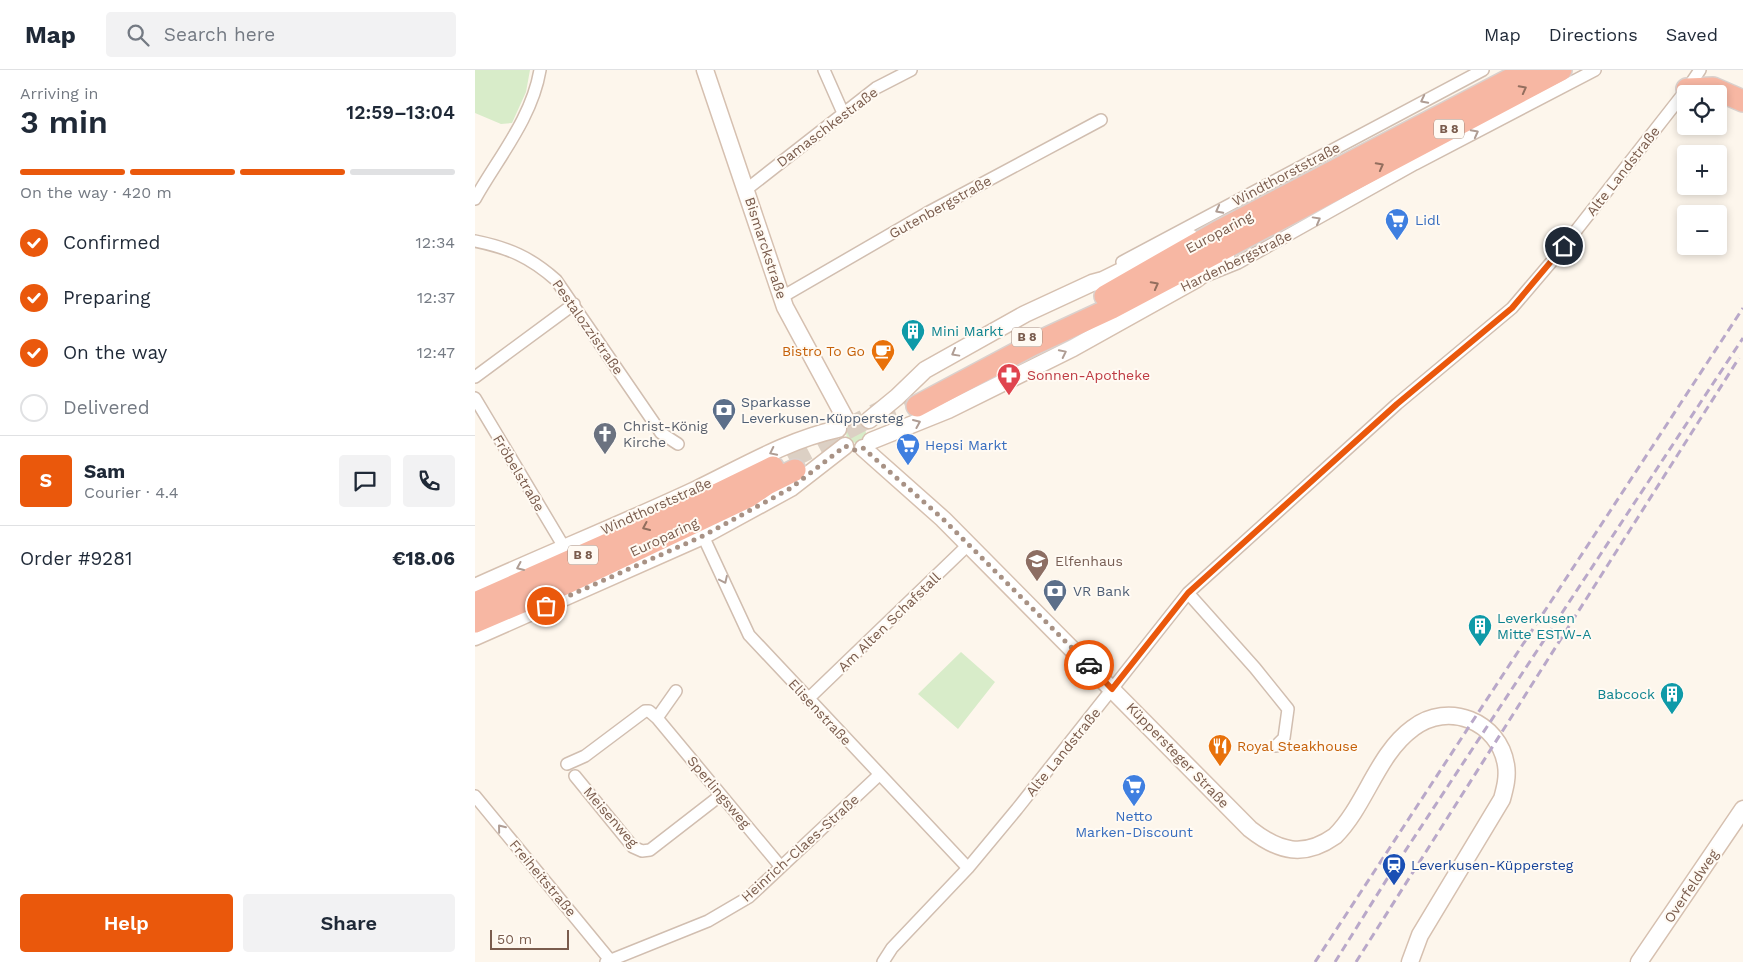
<!DOCTYPE html>
<html lang="en">
<head>
<meta charset="utf-8">
<style>
  :root { --surface:#fff; --page:#f2f2f3; --text:#1f2937; --muted:#747a83; --line:#e0e1e3; --accent:#ea580c }
  body { margin:0; font-family:"Work Sans",sans-serif; background:var(--page); color:var(--text); height:100vh; display:flex; flex-direction:column; font-size:19px; white-space:nowrap }
  * { box-sizing:border-box; margin:0 }
  p { font-size:16px; color:var(--muted) }
  .icon { flex:none; width:28px; height:28px; fill:none; stroke:currentColor; stroke-width:2; stroke-linecap:round; stroke-linejoin:round }
  .map { position:relative; flex:1; overflow:hidden }
  .panel { display:flex; flex-direction:column; background:var(--surface); width:475px }
  .panel>* { flex:none }
  .tools { position:absolute; left:1202px; top:15px; display:grid; gap:10px }
  .tools a { display:grid; place-items:center; width:50px; height:50px; border-radius:5px; background:var(--surface); box-shadow:0 2px 8px #0003; font-size:25px }
  .scale { position:absolute; left:15px; bottom:12px; width:79px; box-sizing:border-box; padding-left:5px; border:2px solid #7a5c4d; border-top:0; font-size:14px; line-height:18px; white-space:nowrap; color:#7a5c4d; -webkit-text-stroke:4px #fffaf3; paint-order:stroke }
  .pin { position:absolute; display:grid; place-items:center; width:42px; height:42px; color:#fff; margin:-21px; border:2px solid #fff; border-radius:50%; box-shadow:0 1px 5px #0007 }
  .courier { position:absolute; display:grid; place-items:center; width:50px; height:50px; margin:-25px; border:4px solid #ea580c; border-radius:50%; background:#fff; color:#222; box-shadow:0 1px 6px #0007 }
  .summary em { font-style:normal; font-weight:600 }
  .summary div { display:flex; flex-direction:column-reverse }
  .summary { display:flex; align-items:center; justify-content:space-between; height:85px; padding:0 20px }
  h1 { font-size:32px; font-weight:600; line-height:38px }
  .bar { display:grid; grid-template-columns:repeat(4,1fr); gap:8px 5px; align-content:center; height:60px; padding:0 20px }
  .bar i { height:6px; border-radius:4px; background:var(--line) }
  .bar .active { background:var(--accent) }
  .bar p { grid-column:span 4 }
  .line { display:flex; align-items:center; gap:12px; padding:0 20px; border-top:1px solid var(--line) }
  .line div { flex:1 }
  .round { display:grid; place-items:center; flex:none; width:52px; height:52px; border-radius:5px; background:var(--page) }
  ol { padding:0 20px; list-style:none }
  li { display:flex; align-items:center; gap:15px; height:55px }
  li p { margin-inline-start:auto }
  li .icon { padding:5px; border-radius:50%; background:var(--accent); color:#fff; stroke-width:4 }
  li:last-child { color:var(--muted) }
  li i { width:28px; height:28px; border:2px solid var(--line); border-radius:50% }
  .action { display:flex; gap:10px; margin-top:auto; padding:10px 20px }
  .action a { flex:1; height:58px; border-radius:5px; background:var(--accent); color:#fff; font-size:20px; font-weight:600; line-height:58px; text-align:center }
  .action a+a { background:var(--page); color:var(--text) }
  header { display:flex; align-items:center; gap:30px; box-sizing:border-box; height:70px; padding:0 25px; background:var(--surface); border-bottom:1px solid var(--line) }
  header strong { font-size:24px }
  nav { display:flex; gap:28px; margin-inline-start:auto; font-size:18px }
  .search { width:350px; height:45px; background:var(--page); display:flex; align-items:center; gap:12px; box-sizing:border-box; padding:0 18px; border-radius:5px; color:var(--muted); font-size:19px }
  main { display:flex; flex:1; min-height:0 }
  .map>svg:first-child { display:block }
  .green { fill:#d8ecc9 }
  .lines { fill:none; stroke-linecap:round; stroke-linejoin:round }
  .highway-tunnel { stroke:#dcd0c4; stroke-width:21; stroke-dasharray:21 11; stroke-linecap:butt }
  .street-casing { stroke:#d1beb0; stroke-width:14 }
  .secondary-casing { stroke:#d6c0b0; stroke-width:19 }
  .highway-casing { stroke:#dad1cd; stroke-width:24 }
  .street { stroke:#fff; stroke-width:11 }
  .secondary { stroke:#fff; stroke-width:16 }
  .highway { stroke:#f7b7a3; stroke-width:21 }
  .rail { stroke:#b9a8c9; stroke-width:3; stroke-dasharray:8 5; stroke-linecap:butt }
  .oneway { stroke:#936e5e }
  .oneway2 { stroke:#af9d94 }
  .done { stroke:#a89285; stroke-width:5; stroke-dasharray:0 9 }
  .route { stroke:#ea580c; stroke-width:6 }
  .labels { text-anchor:middle; dominant-baseline:central; stroke-width:4; stroke-linejoin:round; paint-order:stroke }
  .shield { fill:#fffaf3; stroke:#a28b7f; stroke-width:1 }
  .shield-label { font-size:12px; font-weight:bold; fill:#7a5c4d }
  .street-label { font-size:14px; fill:#7a5c4d; stroke:#fffaf3 }
  .shop-label { font-size:14px; fill:#366cbe; stroke:#fffaf3; text-anchor:start }
  .culture-label { font-size:14px; fill:#0d838f; stroke:#fffaf3; text-anchor:start }
  .food-label { font-size:14px; fill:#c56008; stroke:#fffaf3; text-anchor:end }
  .health-label { font-size:14px; fill:#be3a42; stroke:#fffaf3; text-anchor:start }
  .service-label { font-size:14px; fill:#4e5e75; stroke:#fffaf3; text-anchor:start }
  .worship-label { font-size:14px; fill:#5b616d; stroke:#fffaf3; text-anchor:start }
  .education-label { font-size:14px; fill:#785e54; stroke:#fffaf3; text-anchor:start }
  .transit-label { font-size:14px; fill:#164399; stroke:#fffaf3; text-anchor:start }
</style>
</head>
<body>
<header>
<strong>Map</strong>
<div class="search"><svg class="icon" aria-label="search" viewBox="0 0 24 24"><circle cx="10" cy="10" r="6"/><path d="M15 15l6 6"/></svg>Search here</div>
<nav><a>Map</a><a>Directions</a><a>Saved</a></nav>
</header>
<main>
<section class="panel">
<div class="summary"><div><h1>3 min</h1><p>Arriving in</p></div><em>12:59–13:04</em></div>
<div class="bar"><i class="active"></i><i class="active"></i><i class="active"></i><i></i><p>On the way · 420 m</p></div>
<ol>
<li><svg class="icon" aria-label="check" viewBox="0 0 24 24"><path d="M5 12l5 5 9-10"/></svg>Confirmed<p>12:34</p></li>
<li><svg class="icon" aria-label="check" viewBox="0 0 24 24"><path d="M5 12l5 5 9-10"/></svg>Preparing<p>12:37</p></li>
<li><svg class="icon" aria-label="check" viewBox="0 0 24 24"><path d="M5 12l5 5 9-10"/></svg>On the way<p>12:47</p></li>
<li><i></i>Delivered</li>
</ol>
<div class="line" style="height:90px"><b class="round" style="background:var(--accent);color:#fff">S</b><div><b>Sam</b><p>Courier · 4.4</p></div><a class="round"><svg class="icon" aria-label="chat" viewBox="0 0 24 24"><path d="M4 5h16v11H9l-5 4z"/></svg></a><a class="round"><svg class="icon" aria-label="phone" viewBox="0 0 24 24"><path d="M5 4h4l2 5-3 2q2 4 5 5l2-3 5 2v4C11 20 4 13 5 4z"/></svg></a></div>
<div class="line" style="height:65px"><div>Order #9281</div><b>€18.06</b></div>
<div class="action"><a>Help</a><a>Share</a></div>
</section>
<div class="map">
<svg width="1268" height="892" viewBox="0 0 1268 892">
  <rect width="100%" height="100%" fill="#fdf6ec"/>
  <!-- green -->
  <path class="green" d="M0 0H55L51 22 37 53 26 54 0 43Z
    M371 363a10 10 0 1 1 20 0a10 10 0 1 1-20 0Z
    M486 582 520 612 483 659 443 624Z"/>
  <g class="lines">
    <!-- highway-tunnel -->
    <path class="highway-tunnel" d="M314 389 414 337 438 328"/>
    <!-- street casing -->
    <g class="street-casing">
      <path id="street" d="M349 0 368 43
        M272 119 401 18 436 0
        M0 129C23 88 57 48 65 0
        M0 171C34 178 55 187 81 210L186 363 203 374
        M647 192 1008 0
        M733 205 763 193 940 94 1120 0
        M307 227 452 143 626 50
        M0 307 99 234
        M0 328 89 477
        M228 466 274 565 493 798
        M713 523 780 598 813 639 809 668 801 676
        M201 621 182 648 306 797
        M333 629 494 474
        M92 694 110 686 170 641H174L182 648
        M100 706 158 777 167 781 175 780 246 725
        M0 726 135 890
        M131 892 233 851 274 827 404 705
        M408 892 417 878 493 798 542 739 713 523 922 334 1037 238 1078 190 1212 19 1225 0"/>
    </g>
    <!-- secondary casing -->
    <g class="secondary-casing">
      <path id="secondary" d="M230 0 310 237 370 348
        M394 350 422 327 450 300 550 244 617 213 628 210 715 167
        M396 371 473 340 598 278 720 210 751 187
        M388 378 468 449 775 759C804 782 829 788 860 766 891 735 902 684 938 658 973 631 1024 651 1031 695 1033 707 1030 718 1027 729L945 865 935 892
        M0 517C73 484 147 454 220 420 266 398 312 370 363 359
        M0 567 228 466 316 418 370 376
        M1164 892 1268 739"/>
    </g>
    <!-- highway casing -->
    <g class="highway-casing">
      <path id="highway" d="M1212 19 1238 18 1268 31
        M630 226 742 162 1053 0
        M442 336 557 275 637 238 1086 0
        M0 533 216 437 298 397
        M0 552 92 513 273 427 292 414 320 400"/>
    </g>
    <!-- street -->
    <use href="#street" class="street"/>
    <!-- secondary -->
    <use href="#secondary" class="secondary"/>
    <!-- highway -->
    <use href="#highway" class="highway"/>
    <!-- rail -->
    <path class="rail" d="M840 892 1268 238
      M860 892 917 801 1268 268
      M881 892 1264 288"/>
  </g>
  <!-- one-way arrows -->
  <defs><path id="oneway-chevron" d="M-2-3.5L2.5 0L-2 3.5" fill="none" stroke-width="1.6" stroke-linecap="round" stroke-linejoin="round" transform="scale(1.25)"/></defs>
  <g class="oneway">
    <use href="#oneway-chevron" transform="translate(1048 19) rotate(-28)"/>
    <use href="#oneway-chevron" transform="translate(905 96) rotate(-28)"/>
    <use href="#oneway-chevron" transform="translate(680 215) rotate(-28)"/>
    <use href="#oneway-chevron" transform="translate(171 457) rotate(156)"/>
  </g>
  <g class="oneway2">
    <use href="#oneway-chevron" transform="translate(949 30) rotate(153)"/>
    <use href="#oneway-chevron" transform="translate(1000 63) rotate(-28)"/>
    <use href="#oneway-chevron" transform="translate(744 140) rotate(152)"/>
    <use href="#oneway-chevron" transform="translate(842 150) rotate(-29)"/>
    <use href="#oneway-chevron" transform="translate(480 283) rotate(151)"/>
    <use href="#oneway-chevron" transform="translate(588 283) rotate(-26)"/>
    <use href="#oneway-chevron" transform="translate(442 353) rotate(-23)"/>
    <use href="#oneway-chevron" transform="translate(298 382) rotate(154)"/>
    <use href="#oneway-chevron" transform="translate(45 497) rotate(156)"/>
    <use href="#oneway-chevron" transform="translate(249 510) rotate(65)"/>
    <use href="#oneway-chevron" transform="translate(26 758) rotate(-129)"/>
  </g>
  <g class="lines">
    <!-- done -->
    <path class="done" d="M71 536 228 466 316 418 370 376 380 380 388 378 468 449 614 595"/>
    <!-- route -->
    <path class="route" d="M614 595 637 619 713 523 922 334 1037 238 1089 176"/>
  </g>
  <!-- icons -->
  <defs>
    <g id="supermarket-pin" transform="scale(1.25)"><path d="M0 17L-7.5 6A9.5 9.5 0 1 1 7.5 6Z" fill="#3f7fe0" stroke="#fffaf3"/><path d="M-6-5.5h2.5l.6 2H6L4.5 2H-2.5L-4.4-4H-6ZM-1.5 3.2a1.3 1.3 0 1 0 .1 0ZM3 3.2a1.3 1.3 0 1 0 .1 0Z" fill="#fff"/></g>
    <g id="building-pin" transform="scale(1.25)"><path d="M0 17L-7.5 6A9.5 9.5 0 1 1 7.5 6Z" fill="#0f9aa8" stroke="#fffaf3"/><path d="M-4-6H4V6H1V3H-1V6H-4ZM-2.5-4.3h1.7v1.8h-1.7ZM.8-4.3h1.7v1.8H.8ZM-2.5-1h1.7V.8h-1.7ZM.8-1h1.7V.8H.8Z" fill="#fff"/></g>
    <g id="cafe-pin" transform="scale(1.25)"><path d="M0 17L-7.5 6A9.5 9.5 0 1 1 7.5 6Z" fill="#e8710a" stroke="#fffaf3"/><path d="M-5.5-4.5H6V0H3Q3 3.5 0 3.5H-2.5Q-5.5 3.5-5.5 0ZM3-3.2v2h1.7v-2ZM-6 4.5H4V6H-6Z" fill="#fff"/></g>
    <g id="pharmacy-pin" transform="scale(1.25)"><path d="M0 17L-7.5 6A9.5 9.5 0 1 1 7.5 6Z" fill="#e0444e" stroke="#fffaf3"/><path d="M-2-6h4v4h4v4h-4v4h-4v-4h-4v-4h4Z" fill="#fff"/></g>
    <g id="bank-pin" transform="scale(1.25)"><path d="M0 17L-7.5 6A9.5 9.5 0 1 1 7.5 6Z" fill="#5c6f8a" stroke="#fffaf3"/><path d="M-6-4H6V4H-6ZM0-2.3a2.3 2.3 0 1 0 0 4.6a2.3 2.3 0 1 0 0-4.6Z" fill="#fff"/></g>
    <g id="church-pin" transform="scale(1.25)"><path d="M0 17L-7.5 6A9.5 9.5 0 1 1 7.5 6Z" fill="#6b7280" stroke="#fffaf3"/><path d="M-1.2-6h2.4v3.5h3.3v2.4h-3.3V6h-2.4V-.1h-3.3v-2.4h3.3Z" fill="#fff"/></g>
    <g id="school-pin" transform="scale(1.25)"><path d="M0 17L-7.5 6A9.5 9.5 0 1 1 7.5 6Z" fill="#8d6e63" stroke="#fffaf3"/><path d="M0-5L7-2L0 1L-7-2ZM-4 1L0 2.5L4 1V4Q0 6-4 4Z" fill="#fff"/></g>
    <g id="restaurant-pin" transform="scale(1.25)"><path d="M0 17L-7.5 6A9.5 9.5 0 1 1 7.5 6Z" fill="#e8710a" stroke="#fffaf3"/><path d="M-5-6h1v4h1v-4h1v4h1v-4h1v5L-1.5 .5V6h-2V.5L-5-1ZM5-6V6H3V1.5H1.5Q1.5-4 5-6Z" fill="#fff"/></g>
    <g id="station-pin" transform="scale(1.25)"><path d="M0 17L-7.5 6A9.5 9.5 0 1 1 7.5 6Z" fill="#1a4fb4" stroke="#fffaf3"/><path d="M-3-6H3Q5-6 5-4V2Q5 4 3 4L4.5 6H3L1.5 4h-3L-3 6H-4.5L-3 4Q-5 4-5 2V-4Q-5-6-3-6ZM-3.5-4v3h7v-3ZM-3.5 1v1.5H-2V1ZM2 1v1.5H3.5V1Z" fill="#fff"/></g>
  </defs>
  <g fill-rule="evenodd">
    <use href="#supermarket-pin" x="922" y="150"/>
    <use href="#building-pin" x="438" y="261"/>
    <use href="#cafe-pin" x="408" y="281"/>
    <use href="#pharmacy-pin" x="534" y="305"/>
    <use href="#bank-pin" x="249" y="340"/>
    <use href="#church-pin" x="130" y="364"/>
    <use href="#supermarket-pin" x="433" y="375"/>
    <use href="#school-pin" x="562" y="491"/>
    <use href="#bank-pin" x="580" y="521"/>
    <use href="#building-pin" x="1005" y="556"/>
    <use href="#building-pin" x="1197" y="624"/>
    <use href="#restaurant-pin" x="745" y="676"/>
    <use href="#supermarket-pin" x="659" y="716"/>
    <use href="#station-pin" x="919" y="795"/>
  </g>
  <g class="labels">
    <!-- shield labels -->
    <g class="shield">
      <rect x="959" y="49.5" width="30" height="19" rx="4"/>
      <rect x="537" y="257.5" width="30" height="19" rx="4"/>
      <rect x="93" y="475.5" width="30" height="19" rx="4"/>
    </g>
    <g class="shield-label">
      <text x="974" y="59">B 8</text>
      <text x="552" y="267">B 8</text>
      <text x="108" y="485">B 8</text>
    </g>
    <!-- street labels -->
    <g class="street-label">
      <text transform="translate(352 57) rotate(-37)">Damaschkestraße</text>
      <text transform="translate(1148 101) rotate(-52)">Alte Landstraße</text>
      <text transform="translate(811 104) rotate(-28)">Windthorststraße</text>
      <text transform="translate(465 137) rotate(-29)">Gutenbergstraße</text>
      <text transform="translate(744 162) rotate(-28)">Europaring</text>
      <text transform="translate(291 178) rotate(72)">Bismarckstraße</text>
      <text transform="translate(761 191) rotate(-26)">Hardenbergstraße</text>
      <text transform="translate(113 257) rotate(55)">Pestalozzistraße</text>
      <text transform="translate(44 403) rotate(59)">Fröbelstraße</text>
      <text transform="translate(181 436) rotate(-24)">Windthorststraße</text>
      <text transform="translate(189 467) rotate(-25)">Europaring</text>
      <text transform="translate(414 552) rotate(-44)">Am Alten Schafstall</text>
      <text transform="translate(345 642) rotate(47)">Elisenstraße</text>
      <text transform="translate(588 682) rotate(-51)">Alte Landstraße</text>
      <text transform="translate(703 685) rotate(46)">Küppersteger Straße</text>
      <text transform="translate(244 722) rotate(50)">Sperlingsweg</text>
      <text transform="translate(136 747) rotate(49)">Meisenweg</text>
      <text transform="translate(325 778) rotate(-42)">Heinrich-Claes-Straße</text>
      <text transform="translate(68 808) rotate(50)">Freiheitstraße</text>
      <text transform="translate(1216 816) rotate(-56)">Overfeldweg</text>
    </g>
    <!-- shop labels -->
    <g class="shop-label">
      <text x="940" y="150">Lidl</text>
      <text x="450" y="375">Hepsi Markt</text>
      <text x="659" y="746" text-anchor="middle">Netto<tspan x="659" dy="16">Marken-Discount</tspan></text>
    </g>
    <!-- culture labels -->
    <g class="culture-label">
      <text x="456" y="261">Mini Markt</text>
      <text x="1022" y="548">Leverkusen<tspan x="1022" dy="16">Mitte ESTW-A</tspan></text>
      <text x="1180" y="624" text-anchor="end">Babcock</text>
    </g>
    <!-- food labels -->
    <g class="food-label">
      <text x="390" y="281">Bistro To Go</text>
      <text x="762" y="676" text-anchor="start">Royal Steakhouse</text>
    </g>
    <!-- health labels -->
    <g class="health-label">
      <text x="552" y="305">Sonnen-Apotheke</text>
    </g>
    <!-- service labels -->
    <g class="service-label">
      <text x="266" y="332">Sparkasse<tspan x="266" dy="16">Leverkusen-Küppersteg</tspan></text>
      <text x="598" y="521">VR Bank</text>
    </g>
    <!-- worship labels -->
    <g class="worship-label">
      <text x="148" y="356">Christ-König<tspan x="148" dy="16">Kirche</tspan></text>
    </g>
    <!-- education labels -->
    <g class="education-label">
      <text x="580" y="491">Elfenhaus</text>
    </g>
    <!-- transit labels -->
    <g class="transit-label">
      <text x="936" y="795">Leverkusen-Küppersteg</text>
    </g>
  </g>
</svg>
<div class="tools">
<a><svg class="icon" aria-label="locate" viewBox="0 0 24 24"><circle cx="12" cy="12" r="6"/><path d="M12 2v4M12 18v4M2 12h4M18 12h4"/></svg></a>
<a>+</a>
<a>−</a>
</div>
<div class="scale">50 m</div>
<div class="pin" style="left:71px;top:536px;background:#ea580c"><svg class="icon" aria-label="bag" viewBox="0 0 24 24"><path d="M5 8h14l-1 12H6zM9 8a3 3 0 0 1 6 0"/></svg></div>
<div class="pin" style="left:1089px;top:176px;background:#1f2937"><svg class="icon" aria-label="home" viewBox="0 0 24 24"><path d="M3 11l9-7 9 7M6 9v11h12V9"/></svg></div>
<div class="courier" style="left:614px;top:595px"><svg class="icon" aria-label="car" viewBox="0 0 24 24"><path d="M5 17H2v-5l4-1 3-4h7l3 4 3 1v5h-3M9 17h6M6 11h13"/><circle cx="7" cy="17" r="2"/><circle cx="17" cy="17" r="2"/></svg></div>
</div>
</main>
</body>
</html>
